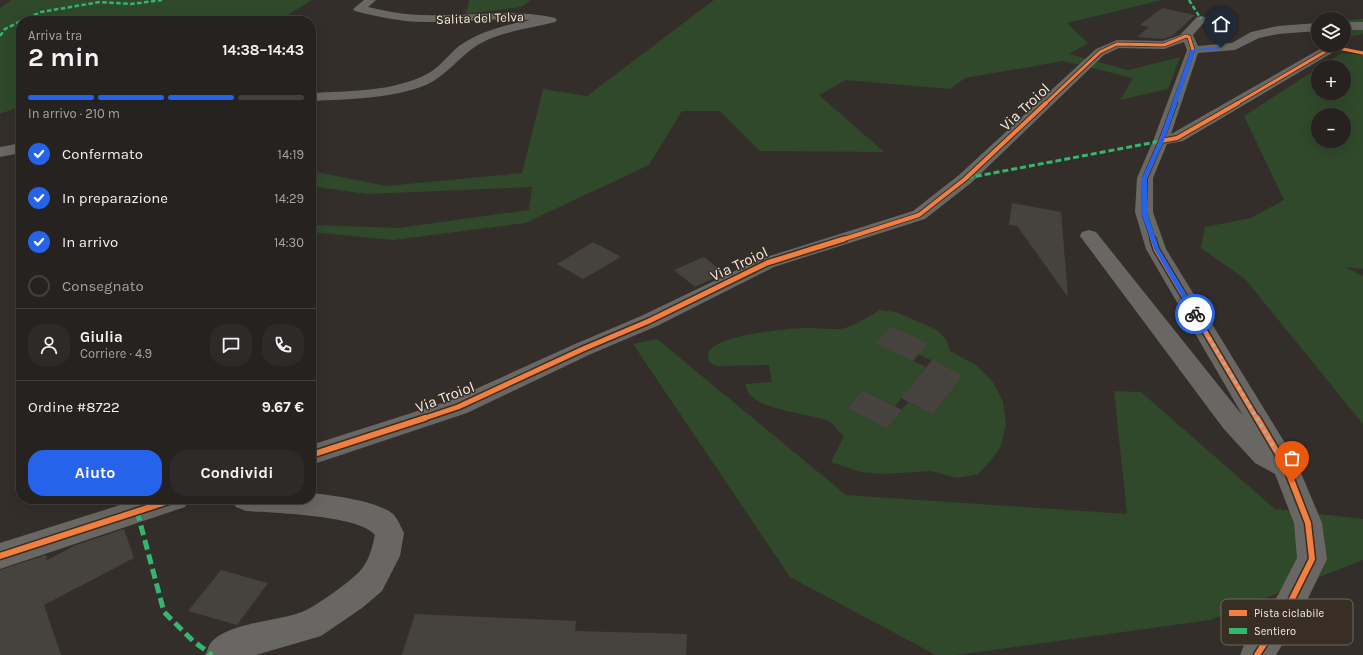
<!DOCTYPE html>
<html lang="it">
<head>
<meta charset="utf-8">
<style>
  :root { --surface:#26221f; --page:#2e2a28; --text:#f1f3f6; --muted:#a4a4a4; --line:#423f3d; --accent:#2563eb }
  body { margin:0; font-family:Karla,sans-serif; background:var(--page); color:var(--text); height:100vh; display:flex; flex-direction:column; font-size:15px; white-space:nowrap }
  * { box-sizing:border-box; margin:0 }
  p { font-size:13px; color:var(--muted) }
  .icon { flex:none; width:22px; height:22px; fill:none; stroke:currentColor; stroke-width:2; stroke-linecap:round; stroke-linejoin:round }
  .map { position:relative; flex:1; overflow:hidden }
  .drawer { position:absolute; left:16px; top:16px; width:300px; height:488px; display:flex; flex-direction:column; background:var(--surface); border-radius:16px; box-shadow:0 4px 16px #0002,0 0 0 1px var(--line) }
  .drawer>* { flex:none }
  .tools { position:absolute; left:1311px; top:12px; display:grid; gap:8px }
  .tools a { display:grid; place-items:center; width:40px; height:40px; border-radius:50%; background:var(--surface); box-shadow:0 4px 16px #0002,0 0 0 1px var(--line); font-size:20px }
  .pin { position:absolute; display:grid; place-items:center; width:34px; height:34px; color:#fff; margin:-41px -17px; border-radius:50% 50% 50% 0; rotate:-45deg; box-shadow:0 0 4px #0007 }
  .pin .icon { rotate:45deg }
  .courier { position:absolute; display:grid; place-items:center; width:40px; height:40px; margin:-20px; border:3px solid #2563eb; border-radius:50%; background:#fff; color:#222; box-shadow:0 1px 5px #0007 }
  .overview em { font-style:normal; font-weight:700 }
  .overview div { display:flex; flex-direction:column-reverse }
  .overview { display:flex; align-items:center; justify-content:space-between; height:68px; padding:0 12px }
  h1 { font-size:26px; font-weight:700; line-height:30px }
  .bar { display:grid; grid-template-columns:repeat(4,1fr); gap:6px 4px; align-content:center; height:48px; padding:0 12px }
  .bar i { height:5px; border-radius:3px; background:var(--line) }
  .bar .on { background:var(--accent) }
  .bar p { grid-column:span 4 }
  .line { display:flex; align-items:center; gap:10px; padding:0 12px; border-top:1px solid var(--line) }
  .line div { flex:1 }
  .round { display:grid; place-items:center; flex:none; width:42px; height:42px; border-radius:16px; background:var(--page) }
  ol { padding:0 12px; list-style:none }
  li { display:flex; align-items:center; gap:12px; height:44px }
  li p { margin-inline-start:auto }
  li .icon { padding:4px; border-radius:50%; background:var(--accent); color:#fff; stroke-width:4 }
  li:last-child { color:var(--muted) }
  li i { width:22px; height:22px; border:2px solid var(--line); border-radius:50% }
  .cta { display:flex; gap:8px; margin-top:auto; padding:8px 12px }
  .cta a { flex:1; height:46px; border-radius:16px; background:var(--accent); color:#fff; font-size:16px; font-weight:700; line-height:46px; text-align:center }
  .cta a+a { background:var(--page); color:var(--text) }
  .map>svg:first-child { display:block }
  .green { fill:#30492a; fill-rule:evenodd }
  .building { fill:#46433e }
  .lines { fill:none; stroke-linecap:round; stroke-linejoin:round }
  .minor { fill:#696764; fill-rule:evenodd }
  .quiet-far2 { stroke:#33b770; stroke-width:2.5; stroke-dasharray:4.5 2.5; stroke-linecap:butt }
  .quiet-far1 { stroke:#33b770; stroke-width:3; stroke-dasharray:6 3; stroke-linecap:butt }
  .quiet { stroke:#33b770; stroke-width:5; stroke-dasharray:10 5; stroke-linecap:butt }
  .cycleway-far3-casing { stroke:#382e24; stroke-width:4.5 }
  .cycleway-far2-casing { stroke:#382e24; stroke-width:6 }
  .cycleway-far1-casing { stroke:#382e24; stroke-width:8 }
  .cycleway-casing { stroke:#382e24; stroke-width:9 }
  .cycleway-far3 { stroke:#f27e40; stroke-width:3 }
  .cycleway-far2 { stroke:#f27e40; stroke-width:4 }
  .cycleway-far1 { stroke:#f27e40; stroke-width:5 }
  .cycleway { stroke:#f27e40; stroke-width:6 }
  .route { fill:#2563eb }
  .done { stroke:#b0aaa4; stroke-width:4; stroke-dasharray:0 7.2 }
  .labels { text-anchor:middle; dominant-baseline:central; stroke-width:3; stroke-linejoin:round; paint-order:stroke }
  .far-street-label { font-size:13px; fill:#f3ede6; stroke:#382e24 }
  .street-label { font-size:15px; fill:#f3ede6; stroke:#382e24 }
  .key { fill:#382e24; stroke:#70675e; stroke-width:1 }
  .key-label { font-size:11px; fill:#f3ede6 }
</style>
</head>
<body>
<div class="map">
<svg width="1363" height="655" viewBox="0 0 1363 655">
  <rect width="100%" height="100%" fill="#332e29"/>
  <!-- green -->
  <path class="green" d="M11 0H312L278 21H21V106L0 114V8Z
    M469 0H531L521 7 466 14Z
    M714 0H1162L1067 23 1088 43 1069 54 1128 70 1180 57 1168 89 1120 100 1133 78 1063 61 965 78 950 89 846 80 819 95 884 152 760 151 720 111H682L649 165 525 223 393 240 311 232V225L398 228 529 210 532 187 367 194 311 186V171L386 186 522 173 543 89 587 96Z
    M1363 19V34L1344 38V20Z
    M1341 53 1363 55V269L1345 267 1363 276V424L1245 279 1201 248 1205 227 1251 218 1284 200 1244 116 1318 68V93H1344V67H1320ZM1318 115H1344V141H1318Z
    M880 310 896 312 937 330 946 339 950 351 976 365 993 382 1003 402 1006 424 1001 446 991 460 978 474 957 478 931 471 883 474 861 472 831 462 844 436C839 432 834 424 828 421 812 413 744 410 746 384L772 382 769 365 719 366C714 365 711 365 709 360 697 336 788 329 802 328 815 327 833 331 845 328 857 325 869 316 880 310ZM891 326 927 343 918 354 963 375 933 415 908 402 887 429 847 408 863 390 895 406 926 367 876 343Z
    M657 339 846 495 1127 514 1114 391 1141 392 1275 509 1363 519V560L1210 620 956 655H936L790 577 633 344Z"/>
  <!-- building -->
  <path class="building" d="M1162 8 1195 15 1172 36 1163 39 1137 37 1149 27 1140 25Z
    M1012 203 1061 212 1068 297 1017 226 1009 225Z
    M593 242 621 257 583 279 557 264Z
    M704 257 724 273 695 287 674 270Z
    M891 326 928 343 913 361 875 343Z
    M932 360 963 375 933 415 901 398Z
    M863 390 902 410 887 429 847 408Z
    M124 529 134 558 44 605 61 655H0V570L46 555 47 560 76 545Z
    M221 570 268 583 237 625 188 611Z
    M415 614 576 621 575 631 687 634 686 655H402Z"/>
  <g class="lines">
    <!-- minor -->
    <path class="minor" d="M364 0H376L368 7C386 11 404 15 423 15 466 17 508 9 551 17L555 18 557 20 555 22C529 29 500 31 476 46 458 58 446 76 426 85 390 99 349 99 311 101V93C349 91 392 92 427 74 440 67 448 55 459 46 480 31 506 25 530 20 495 17 460 23 425 22 402 22 378 17 355 11L353 9Z
      M1201 16 1205 17 1207 19 1193 35 1198 46 1232 43 1251 32 1278 26 1318 23V31L1278 34 1259 38 1235 50 1198 53 1171 134 1327 45H1338L1339 47 1337 50 1183 141 1167 144 1153 178V212L1166 249 1296 461 1322 523 1327 559 1300 615 1276 655H1240L1245 643 1278 595 1297 558 1294 523 1275 474 1255 463 1223 428 1080 236 1082 232 1089 230 1096 232 1243 416 1146 249 1135 212 1137 178 1153 141 1187 50 1184 42 1164 49 1119 48 1104 55 971 183 925 219 774 267 657 326 591 354 467 413 311 465V445L449 401 575 344 641 316 760 259 913 211 959 175 1096 49 1117 40 1163 41 1180 35 1197 17Z
      M1344 22H1363V30H1344Z
      M21 143V153L0 157V147Z
      M311 493C331 495 378 501 393 514 398 519 401 527 404 533L400 556 382 591 362 608 321 636 256 655H205C207 652 208 647 210 644 225 623 279 621 302 612 315 607 351 581 360 571 369 561 372 548 375 535 359 515 273 513 246 511L236 507 232 499H311Z
      M139 499H189L185 507 0 569V543Z"/>
    <!-- quiet-far2 -->
    <path class="quiet-far2" d="M1189 0 1201 19
      M21 21 41 12 100 2 131 4 162 0
      M0 36 5 29 21 21"/>
    <!-- quiet-far1 -->
    <path class="quiet-far1" d="M967 178 1161 141"/>
    <!-- quiet -->
    <path class="quiet" d="M137 511 164 612 193 641 212 655"/>
    <!-- cycleway-far3 casing -->
    <g class="cycleway-far3-casing">
      <path id="cycleway-far3" d="M1045 104 1100 52 1117 44 1164 45 1186 36 1189 37 1193 50 1174 104
        M1236 104 1333 47 1363 53"/>
    </g>
    <!-- cycleway-far2 casing -->
    <g class="cycleway-far2-casing">
      <path id="cycleway-far2" d="M1161 141 1177 138 1238 103
        M841 240 919 215 965 179 1046 103
        M1153 240 1144 212 1145 178 1161 141 1175 103"/>
    </g>
    <!-- cycleway-far1 casing -->
    <g class="cycleway-far1-casing">
      <path id="cycleway-far1" d="M1153 239 1156 249 1257 419
        M422 419 458 407 583 349 649 321 767 263 844 239"/>
    </g>
    <!-- cycleway casing -->
    <g class="cycleway-casing">
      <path id="cycleway" d="M1257 418 1287 469 1308 523 1312 559 1289 605 1257 655
        M311 455 425 418
        M0 556 175 499"/>
    </g>
    <!-- cycleway-far3 -->
    <use href="#cycleway-far3" class="cycleway-far3"/>
    <!-- cycleway-far2 -->
    <use href="#cycleway-far2" class="cycleway-far2"/>
    <!-- cycleway-far1 -->
    <use href="#cycleway-far1" class="cycleway-far1"/>
    <!-- cycleway -->
    <use href="#cycleway" class="cycleway"/>
  </g>
  <!-- route -->
  <path class="route" d="M1221 46 1222 48 1195 51 1164 141 1147 178V212L1159 249 1198 314 1195 316 1192 314 1154 249 1141 212 1142 178 1159 141 1191 50Z"/>
  <g class="lines">
    <!-- done -->
    <path class="done" d="M1195 314 1287 469 1292 482"/>
  </g>
  <g class="labels">
    <!-- far-street labels -->
    <g class="far-street-label">
      <text transform="translate(480 18) rotate(-2)">Salita del Telva</text>
    </g>
    <!-- street labels -->
    <g class="street-label">
      <text transform="translate(1025 107) rotate(-43)">Via Troiol</text>
      <text transform="translate(739 264) rotate(-25)">Via Troiol</text>
      <text transform="translate(445 397) rotate(-21)">Via Troiol</text>
    </g>
  </g>
  <!-- legend -->
  <rect x="1221" y="599" width="132" height="46" rx="6" class="key"/>
  <rect x="1229" y="610" width="18" height="6" fill="#f27e40"/>
  <rect x="1229" y="628" width="18" height="6" fill="#33b770"/>
  <g class="key-label">
    <text x="1254" y="617">Pista ciclabile</text>
    <text x="1254" y="635">Sentiero</text>
  </g>
</svg>
<div class="tools">
<a><svg class="icon" aria-label="layers" viewBox="0 0 24 24"><path d="M12 4l9 5-9 5-9-5zM3 14l9 5 9-5"/></svg></a>
<a>+</a>
<a>−</a>
</div>
<div class="pin" style="left:1292px;top:482px;background:#ea580c"><svg class="icon" aria-label="bag" viewBox="0 0 24 24"><path d="M5 8h14l-1 12H6zM9 8a3 3 0 0 1 6 0"/></svg></div>
<div class="pin" style="left:1221px;top:48px;background:#1f2937"><svg class="icon" aria-label="home" viewBox="0 0 24 24"><path d="M3 11l9-7 9 7M6 9v11h12V9"/></svg></div>
<div class="courier" style="left:1195px;top:314px"><svg class="icon" aria-label="bike" viewBox="0 0 24 24"><circle cx="6" cy="16" r="4"/><circle cx="18" cy="16" r="4"/><path d="M6 16l4-8h5l3 8M10 8l3 8H6M13 5h3"/></svg></div>
<section class="drawer">
<div class="overview"><div><h1>2 min</h1><p>Arriva tra</p></div><em>14:38–14:43</em></div>
<div class="bar"><i class="on"></i><i class="on"></i><i class="on"></i><i></i><p>In arrivo · 210 m</p></div>
<ol>
<li><svg class="icon" aria-label="check" viewBox="0 0 24 24"><path d="M5 12l5 5 9-10"/></svg>Confermato<p>14:19</p></li>
<li><svg class="icon" aria-label="check" viewBox="0 0 24 24"><path d="M5 12l5 5 9-10"/></svg>In preparazione<p>14:29</p></li>
<li><svg class="icon" aria-label="check" viewBox="0 0 24 24"><path d="M5 12l5 5 9-10"/></svg>In arrivo<p>14:30</p></li>
<li><i></i>Consegnato</li>
</ol>
<div class="line" style="height:72px"><a class="round"><svg class="icon" aria-label="person" viewBox="0 0 24 24"><circle cx="12" cy="8" r="4"/><path d="M4 21q1-7 8-7t8 7"/></svg></a><div><b>Giulia</b><p>Corriere · 4.9</p></div><a class="round"><svg class="icon" aria-label="chat" viewBox="0 0 24 24"><path d="M4 5h16v11H9l-5 4z"/></svg></a><a class="round"><svg class="icon" aria-label="phone" viewBox="0 0 24 24"><path d="M5 4h4l2 5-3 2q2 4 5 5l2-3 5 2v4C11 20 4 13 5 4z"/></svg></a></div>
<div class="line" style="height:52px"><div>Ordine #8722</div><b>9.67 €</b></div>
<div class="cta"><a>Aiuto</a><a>Condividi</a></div>
</section>
</div>
</body>
</html>
